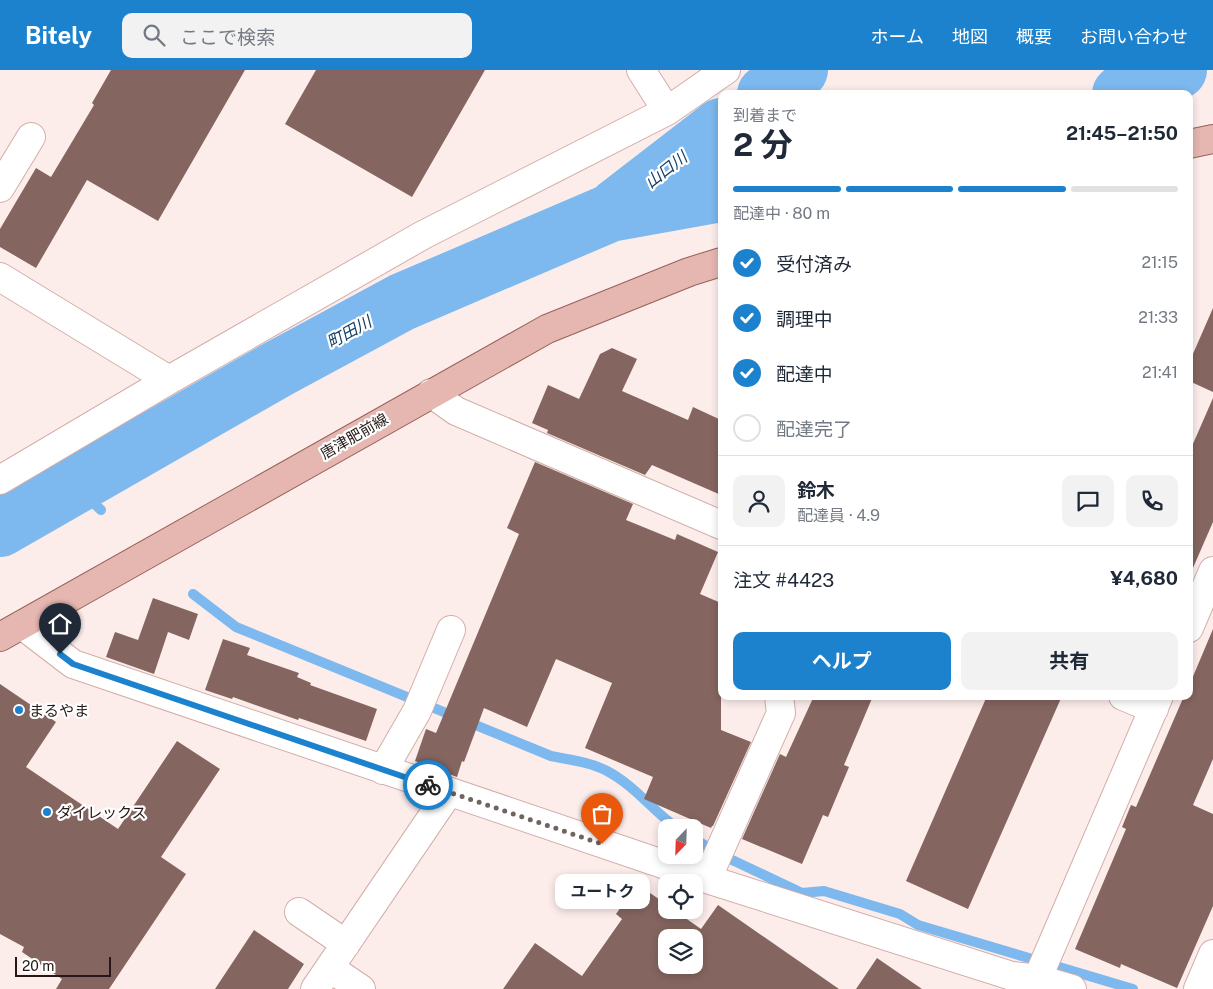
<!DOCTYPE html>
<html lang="ja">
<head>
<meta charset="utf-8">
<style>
  :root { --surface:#fff; --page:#f2f2f3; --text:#1f2937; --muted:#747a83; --line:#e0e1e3; --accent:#1c82cd }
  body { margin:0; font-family:"Public Sans","Noto Sans JP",sans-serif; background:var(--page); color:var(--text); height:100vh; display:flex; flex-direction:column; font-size:19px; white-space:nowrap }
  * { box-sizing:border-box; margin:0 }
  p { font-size:16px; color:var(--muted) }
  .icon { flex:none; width:28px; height:28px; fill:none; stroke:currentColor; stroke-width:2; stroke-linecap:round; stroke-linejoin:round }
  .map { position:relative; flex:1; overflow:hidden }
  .side { position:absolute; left:718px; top:20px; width:475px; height:610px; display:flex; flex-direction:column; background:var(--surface); border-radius:10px; box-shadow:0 2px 8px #0003 }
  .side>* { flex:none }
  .needle { width:32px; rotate:203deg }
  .controls { position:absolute; left:658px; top:749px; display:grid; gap:10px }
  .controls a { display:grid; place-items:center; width:45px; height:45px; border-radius:10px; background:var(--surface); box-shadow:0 2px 8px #0003; font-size:25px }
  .scale { position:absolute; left:15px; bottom:12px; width:96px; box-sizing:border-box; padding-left:5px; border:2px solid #251816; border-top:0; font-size:14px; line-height:18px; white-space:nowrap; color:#251816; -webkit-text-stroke:4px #fefefe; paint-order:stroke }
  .pin { position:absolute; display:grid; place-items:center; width:42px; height:42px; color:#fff; margin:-51px -21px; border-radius:50% 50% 50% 0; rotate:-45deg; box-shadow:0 0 5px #0007 }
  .pin .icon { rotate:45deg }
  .courier { position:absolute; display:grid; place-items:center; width:50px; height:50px; margin:-25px; border:4px solid #1c82cd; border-radius:50%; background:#fff; color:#222; box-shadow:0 1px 6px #0007 }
  .bubble { position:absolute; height:35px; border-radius:10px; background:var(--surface); box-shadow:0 2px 8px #0003; font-size:16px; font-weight:700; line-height:35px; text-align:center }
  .headline em { font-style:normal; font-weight:700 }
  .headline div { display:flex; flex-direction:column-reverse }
  .headline { display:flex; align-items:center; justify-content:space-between; height:85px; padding:0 15px }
  h1 { font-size:32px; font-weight:700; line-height:38px }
  .bar { display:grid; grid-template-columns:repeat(4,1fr); gap:8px 5px; align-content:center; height:60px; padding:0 15px }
  .bar i { height:6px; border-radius:4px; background:var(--line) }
  .bar .on { background:var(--accent) }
  .bar p { grid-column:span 4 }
  .line { display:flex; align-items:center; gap:12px; padding:0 15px; border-top:1px solid var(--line) }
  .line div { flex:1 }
  .round { display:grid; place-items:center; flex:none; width:52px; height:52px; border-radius:10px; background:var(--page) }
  ol { padding:0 15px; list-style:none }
  li { display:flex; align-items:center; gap:15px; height:55px }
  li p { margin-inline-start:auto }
  li .icon { padding:5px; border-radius:50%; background:var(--accent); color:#fff; stroke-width:4 }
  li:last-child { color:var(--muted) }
  li i { width:28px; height:28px; border:2px solid var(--line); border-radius:50% }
  .action { display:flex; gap:10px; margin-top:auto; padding:10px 15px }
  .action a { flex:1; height:58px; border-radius:10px; background:var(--accent); color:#fff; font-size:20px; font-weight:700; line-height:58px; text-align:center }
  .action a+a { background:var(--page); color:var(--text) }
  header { display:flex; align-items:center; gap:30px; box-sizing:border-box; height:70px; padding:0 25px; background:var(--accent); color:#fff }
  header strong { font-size:24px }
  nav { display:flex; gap:28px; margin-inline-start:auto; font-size:18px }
  .search { width:350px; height:45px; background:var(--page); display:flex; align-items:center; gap:12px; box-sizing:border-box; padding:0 18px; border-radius:10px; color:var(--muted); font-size:19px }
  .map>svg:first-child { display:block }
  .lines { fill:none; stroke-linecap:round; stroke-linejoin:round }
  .stream { stroke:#7db8ee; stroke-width:10 }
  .river { stroke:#7db8ee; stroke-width:58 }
  .building { fill:#856560; fill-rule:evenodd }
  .minor-casing { stroke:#d2aea9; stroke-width:30 }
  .major-casing { stroke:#976059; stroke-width:30 }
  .minor { stroke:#fff; stroke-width:28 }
  .major { stroke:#e6b7b1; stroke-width:28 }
  .done { stroke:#706361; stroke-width:5; stroke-dasharray:0 9 }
  .route { stroke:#1c82cd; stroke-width:6 }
  .poi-dot { fill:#1c82cd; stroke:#fefefe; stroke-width:2 }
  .labels { text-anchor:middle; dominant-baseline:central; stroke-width:4.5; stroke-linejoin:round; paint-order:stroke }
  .street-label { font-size:15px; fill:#251816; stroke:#fefefe }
  .poi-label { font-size:15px; fill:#251816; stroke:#fefefe; text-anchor:start }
  .water-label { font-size:16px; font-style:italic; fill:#133e62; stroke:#fefefe }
</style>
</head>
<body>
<header>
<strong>Bitely</strong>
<div class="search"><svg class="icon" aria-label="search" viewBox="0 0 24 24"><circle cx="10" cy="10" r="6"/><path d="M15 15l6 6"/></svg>ここで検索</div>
<nav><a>ホーム</a><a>地図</a><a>概要</a><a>お問い合わせ</a></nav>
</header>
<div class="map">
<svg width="1213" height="919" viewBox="0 0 1213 919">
  <rect width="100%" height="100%" fill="#fcedeb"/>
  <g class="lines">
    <!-- stream -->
    <path class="stream" d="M74 415 101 440
      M193 524 236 557 551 686C570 690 590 692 607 701 634 715 653 741 677 758
      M694 769 730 789 802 823 824 821 900 844 918 855 1133 919"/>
    <!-- river -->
    <path class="river" d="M766 24 799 0
      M1121 24 1167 7 1178 0
      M616 138 721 57
      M0 458 276 300 402 232 610 143 721 123"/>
  </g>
  <!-- building -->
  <path class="building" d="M111 0H245L158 151 87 110 36 198 0 177V159L36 98 51 107 94 35 92 33Z
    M316 0H485L412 127 285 54Z
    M1213 238V322L1189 311V293Z
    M612 278 637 289 622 321 688 350 693 337 721 350V425L652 395 645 405 547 363 548 360 532 353 548 315 579 329 600 284Z
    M1213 328V452L1189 507V383Z
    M535 392 633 434 626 450 675 470 677 464 718 482 700 524 721 533V660L751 672 713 756H712L711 758 644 729 653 707 585 678 612 613 556 589 527 657 484 638 464 692 462 691 457 707 415 691 426 659 436 663 519 464 507 458Z
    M153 528 198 544 189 570 168 562 154 604 106 587 115 562 138 570Z
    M1213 559V689L1193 735 1213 744V836L1177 918 1121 894 1120 898 1075 879 1126 759 1122 757 1131 735 1136 737 1184 626H1189V616Z
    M223 569 250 578 247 585 299 603 297 607 311 613 310 615 377 639 366 671 299 648 298 650 233 627 232 629 205 620Z
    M0 614 56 652 26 697 118 759 177 671 220 699 161 787 186 804 109 919H56L62 909 22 882 24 877 0 864Z
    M814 626H873L844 695 849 697 828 747 823 745 802 794 742 769 780 684 786 687Z
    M987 626H1062L968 839 906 811Z
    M637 814 666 834V840H674L701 859 718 835 839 919H503L535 873 582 906 622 849 616 844ZM666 868H694V895H666Z
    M254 860 304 894 288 919H215Z
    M877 888 922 919H856Z"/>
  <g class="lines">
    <!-- minor casing -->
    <g class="minor-casing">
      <path id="minor" d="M641 0 667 41
        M0 118 31 67
        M0 207 169 310
        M431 323 456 341 721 455
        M0 410 169 310 423 165 667 41 726 0
        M22 555 73 594 707 809 1012 906 1038 909 1072 919
        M1189 558 1213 501
        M1123 626 1154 639
        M383 700 417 641 451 560
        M707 809 781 643 779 626
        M299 842 346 874
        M330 898 361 919
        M315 919 449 722
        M1033 919 1159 626
        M1198 919 1213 884"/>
    </g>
    <!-- major casing -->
    <g class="major-casing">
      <path id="major" d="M1189 74 1213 69
        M0 567 547 259 689 202 721 192"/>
    </g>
    <!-- minor -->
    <use href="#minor" class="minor"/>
    <!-- major -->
    <use href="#major" class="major"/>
  </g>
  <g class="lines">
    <!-- done -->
    <path class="done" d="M428 715 602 774"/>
    <!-- route -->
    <path class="route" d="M60 584 73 594 428 715"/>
  </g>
  <!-- markers -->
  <g class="poi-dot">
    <circle cx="19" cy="640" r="5"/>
    <circle cx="47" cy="742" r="5"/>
  </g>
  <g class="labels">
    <!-- street labels -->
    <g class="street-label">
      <text transform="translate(354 366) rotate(-30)">唐津肥前線</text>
    </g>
    <!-- poi labels -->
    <g class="poi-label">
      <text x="29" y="640">まるやま</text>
      <text x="57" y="742">ダイレックス</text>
    </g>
    <!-- water labels -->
    <g class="water-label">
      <text transform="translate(666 100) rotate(-38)">山口川</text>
      <text transform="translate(349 262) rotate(-29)">町田川</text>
    </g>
  </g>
</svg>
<div class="controls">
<a><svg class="needle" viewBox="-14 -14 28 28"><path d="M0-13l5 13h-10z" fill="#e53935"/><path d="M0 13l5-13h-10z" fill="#747a83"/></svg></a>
<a><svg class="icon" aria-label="locate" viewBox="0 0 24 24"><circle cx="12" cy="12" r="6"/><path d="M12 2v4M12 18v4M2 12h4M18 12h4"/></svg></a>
<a><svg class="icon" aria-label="layers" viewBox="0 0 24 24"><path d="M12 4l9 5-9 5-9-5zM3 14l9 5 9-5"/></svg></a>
</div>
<div class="scale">20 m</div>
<div class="pin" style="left:602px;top:774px;background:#ea580c"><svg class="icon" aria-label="bag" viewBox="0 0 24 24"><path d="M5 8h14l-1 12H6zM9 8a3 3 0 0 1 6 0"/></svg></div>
<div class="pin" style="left:60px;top:584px;background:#1f2937"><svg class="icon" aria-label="home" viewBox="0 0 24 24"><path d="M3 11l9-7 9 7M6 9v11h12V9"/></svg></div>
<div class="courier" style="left:428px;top:715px"><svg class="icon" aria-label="bike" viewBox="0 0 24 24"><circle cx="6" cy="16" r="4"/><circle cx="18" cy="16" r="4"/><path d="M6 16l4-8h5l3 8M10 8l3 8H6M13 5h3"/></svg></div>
<div class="bubble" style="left:555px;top:804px;width:95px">ユートク</div>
<section class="side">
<div class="headline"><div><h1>2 分</h1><p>到着まで</p></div><em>21:45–21:50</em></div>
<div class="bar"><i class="on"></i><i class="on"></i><i class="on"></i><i></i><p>配達中 · 80 m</p></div>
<ol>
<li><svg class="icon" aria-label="check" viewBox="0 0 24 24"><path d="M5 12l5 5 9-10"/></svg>受付済み<p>21:15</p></li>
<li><svg class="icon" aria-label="check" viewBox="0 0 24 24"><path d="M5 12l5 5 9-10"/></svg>調理中<p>21:33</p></li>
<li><svg class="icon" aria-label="check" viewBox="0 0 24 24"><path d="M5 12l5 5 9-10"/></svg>配達中<p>21:41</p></li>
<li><i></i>配達完了</li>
</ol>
<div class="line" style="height:90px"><a class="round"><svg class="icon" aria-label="person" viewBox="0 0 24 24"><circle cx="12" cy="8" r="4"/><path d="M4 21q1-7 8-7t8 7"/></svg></a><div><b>鈴木</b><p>配達員 · 4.9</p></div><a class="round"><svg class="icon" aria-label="chat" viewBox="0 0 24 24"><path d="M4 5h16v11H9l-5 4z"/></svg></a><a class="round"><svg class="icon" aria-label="phone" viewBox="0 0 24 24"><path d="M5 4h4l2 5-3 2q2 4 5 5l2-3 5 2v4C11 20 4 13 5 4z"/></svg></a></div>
<div class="line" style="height:65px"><div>注文 #4423</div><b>¥4,680</b></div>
<div class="action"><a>ヘルプ</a><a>共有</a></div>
</section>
</div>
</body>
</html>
